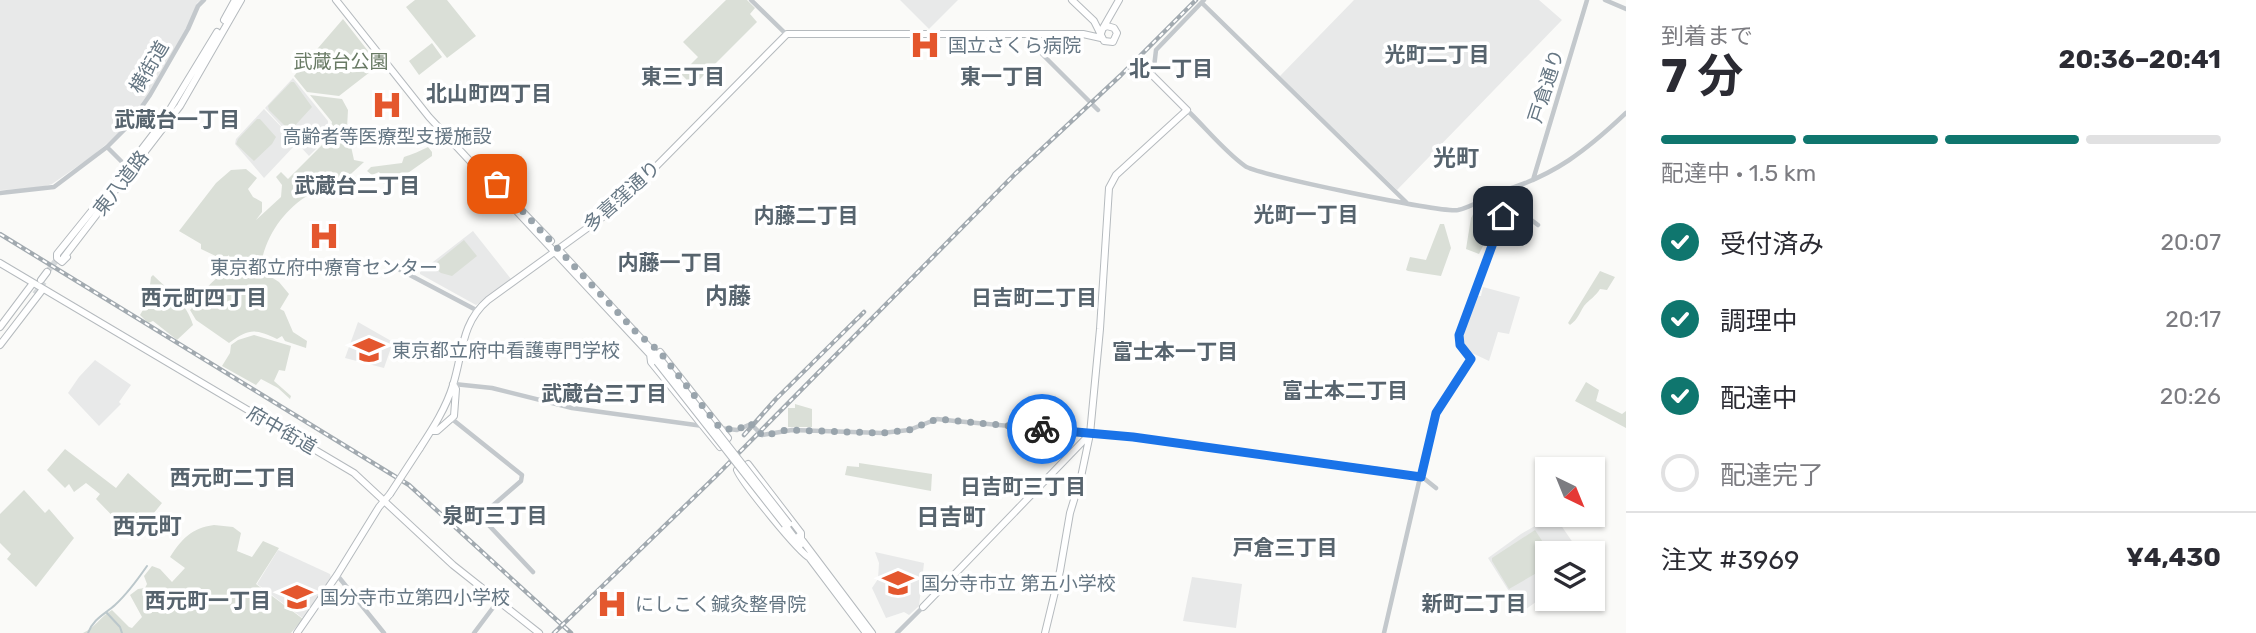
<!DOCTYPE html>
<html lang="ja">
<head>
<meta charset="utf-8">
<style>
  :root { --surface:#fff; --page:#f7f7f7; --text:#2b2b33; --muted:#7c7c81; --line:#e1e1e2; --accent:#0f766e }
  body { margin:0; font-family:Rubik,"Noto Sans JP",sans-serif; background:var(--page); color:var(--text); height:100vh; display:flex; flex-direction:column; font-size:26px; white-space:nowrap }
  * { box-sizing:border-box; margin:0 }
  p { font-size:23px; color:var(--muted) }
  .icon { flex:none; width:38px; height:38px; fill:none; stroke:currentColor; stroke-width:2; stroke-linecap:round; stroke-linejoin:round }
  .map { position:relative; flex:1; overflow:hidden }
  .panel { display:flex; flex-direction:column; background:var(--surface); width:630px }
  .panel>* { flex:none }
  .needle { width:46px; rotate:137deg }
  .buttons { position:absolute; left:1535px; top:457px; display:grid; gap:14px }
  .buttons a { display:grid; place-items:center; width:70px; height:70px; border-radius:0px; background:var(--surface); box-shadow:0 2px 5px #0004; font-size:35px }
  .pin { position:absolute; display:grid; place-items:center; width:60px; height:60px; color:#fff; margin:-30px; border-radius:14px; box-shadow:0 4px 10px #0006 }
  .courier { position:absolute; display:grid; place-items:center; width:70px; height:70px; margin:-35px; border:5px solid #1a73e8; border-radius:50%; background:#fff; color:#222; box-shadow:0 2px 9px #0007 }
  .headline em { font-style:normal; font-weight:700 }
  .headline div { display:flex; flex-direction:column-reverse }
  .headline { display:flex; align-items:center; justify-content:space-between; height:119px; padding:0 35px }
  h1 { font-size:46px; font-weight:700; line-height:52px }
  .bar { display:grid; grid-template-columns:repeat(4,1fr); gap:10px 7px; align-content:center; height:84px; padding:0 35px }
  .bar i { height:9px; border-radius:5px; background:var(--line) }
  .bar .on { background:var(--accent) }
  .bar p { grid-column:span 4 }
  .line { display:flex; align-items:center; gap:18px; padding:0 35px; border-top:2px solid var(--line) }
  .line div { flex:1 }
  ol { padding:0 35px; list-style:none }
  li { display:flex; align-items:center; gap:21px; height:77px }
  li p { margin-inline-start:auto }
  li .icon { padding:7px; border-radius:50%; background:var(--accent); color:#fff; stroke-width:4 }
  li:last-child { color:var(--muted) }
  li i { width:38px; height:38px; border:4px solid var(--line); border-radius:50% }
  main { display:flex; flex:1; min-height:0 }
  .map>svg:first-child { display:block }
  .built { fill:#e8e9e9 }
  .green { fill:#dadfd7 }
  .lines { fill:none; stroke-linecap:round; stroke-linejoin:round }
  .stream { stroke:#bbc7cb; stroke-width:2 }
  .major-tunnel { stroke:#d5d9db; stroke-width:6; stroke-dasharray:6 3; stroke-linecap:butt }
  .major-casing { stroke:#b5babe; stroke-width:8 }
  .minor { stroke:#c3c8cc; stroke-width:4.5 }
  .major { stroke:#fff; stroke-width:6 }
  .rail-casing { stroke:#a2aab0; stroke-width:4.5 }
  .rail { stroke:#fff; stroke-width:2; stroke-dasharray:5; stroke-linecap:butt }
  .major-bridge-casing { stroke:#b5babe; stroke-width:8; stroke-linecap:butt }
  .minor-bridge { stroke:#c3c8cc; stroke-width:4.5 }
  .major-bridge { stroke:#fff; stroke-width:6 }
  .done { stroke:#99a4ac; stroke-width:7; stroke-dasharray:0 12.6 }
  .route { stroke:#1a73e8; stroke-width:9 }
  .labels { text-anchor:middle; dominant-baseline:central; stroke-width:7; stroke-linejoin:round; paint-order:stroke }
  .poi-label { font-size:19px; fill:#657683; stroke:#fff; text-anchor:start }
  .park-label { font-size:19px; fill:#687a64; stroke:#fff }
  .street-label { font-size:19px; fill:#657683; stroke:#fff }
  .neighbourhood-label { font-size:21px; font-weight:bold; fill:#57646e; stroke:#fff }
  .quarter-label { font-size:23px; font-weight:bold; fill:#57646e; stroke:#fff }
</style>
</head>
<body>
<main>
<div class="map">
<svg width="1626" height="633" viewBox="0 0 1626 633">
  <rect width="100%" height="100%" fill="#fafaf8"/>
  <!-- built -->
  <path class="built" d="M0 0H201L197 3 187 28 151 92 123 130 91 157 52 184 35 189 0 190Z
    M900 0H958L929 29Z
    M1354 0H1539L1562 20 1397 190 1280 76Z
    M293 78 328 121V137L309 156 297 143 264 178 235 144 236 139 264 109 295 141 265 108Z
    M473 231 511 279 476 305 420 274V272Z
    M1483 287 1520 297 1509 334 1498 332 1489 361 1472 353 1461 340V333L1476 296H1481Z
    M358 322 393 342 384 368 345 358Z
    M95 360 131 385 119 402 121 404 99 426 68 393 79 377Z
    M1554 515 1580 553H1547V594L1522 612 1488 558 1521 534Z
    M278 550 330 574 331 578 304 619 257 584Z
    M875 552 924 563 919 606 909 615 904 612 886 618 872 588 878 579 879 563Z
    M1192 577 1242 584 1236 628 1183 621Z"/>
  <!-- green -->
  <path class="green" d="M415 0H447L476 36 447 58 406 7Z
    M726 0H747L755 8 750 14 757 22 693 86 681 74 698 57 683 42Z
    M343 19 379 65 339 96 307 92 294 76Z
    M432 43 442 57 419 75 409 61Z
    M291 82H294L312 107 290 131 269 110 268 106Z
    M310 95 342 99 348 110 347 128 354 160 364 162 342 182 338 194 335 196 322 187 316 195 310 194C283 210 264 238 260 270L279 282 289 294 280 309 284 311 293 332 307 341 306 348 285 341 282 336 277 339C255 329 250 328 229 343L196 320 190 310 206 294 205 290C214 278 230 271 229 255L224 260 201 249V244L179 231 216 183 231 170 246 169 257 178 248 189 253 197 262 202V212L256 220 281 197 282 185 276 177 281 172 288 179 325 142 332 143 329 139 332 122Z
    M257 119H260L276 137 272 144 254 161 236 144 238 139Z
    M428 147 432 152V156L388 187 381 181 383 178 379 172 372 175 367 171 371 167 402 163 404 157C411 155 422 150 428 147Z
    M1494 202 1503 209 1491 238H1487L1479 254 1466 249 1471 218 1478 205Z
    M1440 224H1444L1451 248 1441 276 1408 271 1406 270 1410 257 1426 260Z
    M464 240 477 256 452 276 441 273 432 266Z
    M1600 271 1615 277 1607 290 1600 289C1596 296 1589 300 1584 306 1579 314 1578 319 1570 325L1568 323Z
    M153 275C168 290 187 303 193 325L177 340 153 321 148 323 140 315 144 308 147 309 151 277Z
    M254 335 291 346 285 371 279 370 274 381 291 396 290 399 278 388 261 379 256 385 222 366 230 353 231 345 238 340Z
    M1586 382 1599 390 1596 401 1622 414 1626 411V428L1575 401Z
    M795 404 812 409V427H788V408H795Z
    M65 449 116 488 128 473 162 503 137 534 132 536 96 499 100 494 86 483 74 492 69 484 65 488 47 470Z
    M859 463 932 474 931 491 845 475 847 466 859 467Z
    M24 490 45 513 49 509 74 538 36 587 7 559 11 554 0 543V514Z
    M214 525 233 527 241 533 237 551 252 557 263 541 279 548 256 584 303 619 291 633H83C95 628 100 617 112 610L129 627 132 628 142 617 130 595 138 589 145 588 147 584 144 576 152 566 160 569 172 582 185 568 170 557C182 539 191 528 214 525Z
    M1535 530 1550 553H1547V567L1509 589 1492 561V558Z"/>
  <g class="lines">
    <!-- stream -->
    <path class="stream" d="M106 612 120 627 122 633
      M88 633C93 619 105 614 115 605 127 594 138 579 147 566"/>
    <!-- major-tunnel -->
    <path class="major-tunnel" d="M47 272 59 257
      M35 294 44 282"/>
    <!-- major casing -->
    <g class="major-casing">
      <path id="major" d="M336 0 429 117 657 362
        M1072 0 1094 21 1104 41 1113 42 1117 33 1114 28 1107 26 1103 28 1100 36
        M224 20 235 0
        M1103 28 1119 0
        M105 197 161 124 217 32
        M520 209 551 241
        M558 249 661 360
        M64 257 180 106 241 0
        M67 257 62 262 57 258V254L107 192
        M0 263 354 473 453 565 539 633
        M41 280 47 272
        M0 327 33 283
        M0 345 43 289
        M650 354 651 362 720 447 728 438 660 352
        M431 431H437L454 416 456 389 453 384
        M420 448C433 428 446 408 453 385 463 353 461 323 488 300L615 208 787 34H1083L1101 38
        M785 525 800 545
        M799 536 872 633
        M801 539V533L748 464 737 470C742 482 799 553 810 558
        M808 556 866 633
        M923 607 1089 435
        M297 633 337 575 379 507 390 494
        M1045 633 1060 571 1070 513 1081 477 1090 434 1100 329 1109 188 1116 175 1187 110 1153 76"/>
    </g>
    <!-- minor -->
    <path class="minor" d="M751 0 786 34
      M1605 0 1626 9
      M1202 3 1407 203
      M1031 34V43L1098 110
      M1153 76 1156 50 1204 0
      M1187 110C1206 128 1224 151 1245 166 1257 175 1441 213 1458 210 1473 207 1487 196 1502 191 1554 176 1587 150 1626 113
      M107 147 129 169
      M1533 180 1587 0
      M1510 190 1522 213 1538 225
      M0 193 54 187 107 147 129 125 150 95 188 29 198 6 204 0
      M389 264 478 311
      M454 384 492 388 572 408 703 426
      M452 419 522 475 521 481 483 514 482 518 533 572
      M719 428 737 430 751 424
      M762 435 792 430 882 433 909 430 937 419 955 421 1133 437 1377 469 1421 476 1436 488
      M337 575 384 633
      M474 633 498 601
      M897 633 923 607
      M1384 633 1434 417 1470 361V357L1460 345 1459 335 1485 261 1513 198"/>
    <!-- major -->
    <use href="#major" class="major"/>
    <!-- rail casing -->
    <g class="rail-casing">
      <path id="rail" d="M0 234 409 485 571 633
        M744 435 776 399 864 312
        M554 633 716 476 1016 173 1121 75 1196 0"/>
    </g>
    <!-- rail -->
    <use href="#rail" class="rail"/>
    <!-- major-bridge casing -->
    <g class="major-bridge-casing">
      <path id="major-bridge" d="M661 360 789 524
        M657 362 785 525
        M390 494 420 448"/>
    </g>
    <!-- minor-bridge -->
    <path class="minor-bridge" d="M751 424 762 435"/>
    <!-- major-bridge -->
    <use href="#major-bridge" class="major-bridge"/>
  </g>
  <g class="lines">
    <!-- done -->
    <path class="done" d="M497 184 637 333 659 351 720 428 737 430 750 423 763 436 786 430 882 433 909 430 937 419 1042 429"/>
    <!-- route -->
    <path class="route" d="M1042 429 1133 437 1421 477 1436 413 1471 359 1460 345 1459 335 1503 216"/>
  </g>
  <!-- icons -->
  <defs>
    <g id="hospital-bare" transform="scale(2.415)"><path d="M-5-5h3v3.5h4V-5h3V5h-3V1.5h-4V5h-3Z" fill="#e4572e" stroke="#fff" stroke-width="2.5" paint-order="stroke"/></g>
    <g id="university-bare" transform="scale(2.415)"><path d="M0-5L7-2L0 1L-7-2ZM-4 1L0 2.5L4 1V4Q0 6-4 4Z" fill="#e4572e" stroke="#fff" stroke-width="2.5" paint-order="stroke"/></g>
    <g id="school-bare" transform="scale(2.415)"><path d="M0-5L7-2L0 1L-7-2ZM-4 1L0 2.5L4 1V4Q0 6-4 4Z" fill="#e4572e" stroke="#fff" stroke-width="2.5" paint-order="stroke"/></g>
  </defs>
  <g fill-rule="evenodd">
    <use href="#hospital-bare" x="925" y="45"/>
    <use href="#hospital-bare" x="387" y="105"/>
    <use href="#hospital-bare" x="324" y="236"/>
    <use href="#university-bare" x="369" y="350"/>
    <use href="#school-bare" x="898" y="583"/>
    <use href="#school-bare" x="297" y="597"/>
    <use href="#hospital-bare" x="612" y="604"/>
  </g>
  <g class="labels">
    <!-- poi labels -->
    <g class="poi-label">
      <text x="948" y="45">国立さくら病院</text>
      <text x="387" y="136" text-anchor="middle">高齢者等医療型支援施設</text>
      <text x="324" y="267" text-anchor="middle">東京都立府中療育センター</text>
      <text x="392" y="350">東京都立府中看護専門学校</text>
      <text x="921" y="583">国分寺市立 第五小学校</text>
      <text x="320" y="597">国分寺市立第四小学校</text>
      <text x="635" y="604">にしこく鍼灸整骨院</text>
    </g>
    <!-- park labels -->
    <g class="park-label">
      <text x="341" y="61">武蔵台公園</text>
    </g>
    <!-- street labels -->
    <g class="street-label">
      <text transform="translate(149 67) rotate(-59)">横街道</text>
      <text transform="translate(1546 86) rotate(-72)">戸倉通り</text>
      <text transform="translate(121 183) rotate(-52)">東八道路</text>
      <text transform="translate(622 196) rotate(-42)">多喜窪通り</text>
      <text transform="translate(282 430) rotate(30)">府中街道</text>
    </g>
    <!-- neighbourhood labels -->
    <g class="neighbourhood-label">
      <text x="1437" y="54">光町二丁目</text>
      <text x="1171" y="68">北一丁目</text>
      <text x="683" y="76">東三丁目</text>
      <text x="1002" y="76">東一丁目</text>
      <text x="489" y="93">北山町四丁目</text>
      <text x="177" y="119">武蔵台一丁目</text>
      <text x="357" y="185">武蔵台二丁目</text>
      <text x="1306" y="214">光町一丁目</text>
      <text x="806" y="215">内藤二丁目</text>
      <text x="670" y="262">内藤一丁目</text>
      <text x="204" y="297">西元町四丁目</text>
      <text x="1034" y="297">日吉町二丁目</text>
      <text x="1175" y="351">富士本一丁目</text>
      <text x="1345" y="390">富士本二丁目</text>
      <text x="604" y="393">武蔵台三丁目</text>
      <text x="233" y="477">西元町二丁目</text>
      <text x="1023" y="486">日吉町三丁目</text>
      <text x="495" y="515">泉町三丁目</text>
      <text x="1285" y="547">戸倉三丁目</text>
      <text x="208" y="600">西元町一丁目</text>
      <text x="1474" y="603">新町二丁目</text>
    </g>
    <!-- quarter labels -->
    <g class="quarter-label">
      <text x="1456" y="158">光町</text>
      <text x="728" y="296">内藤</text>
      <text x="951" y="517">日吉町</text>
      <text x="147" y="526">西元町</text>
    </g>
  </g>
</svg>
<div class="buttons">
<a><svg class="needle" viewBox="-14 -14 28 28"><path d="M0-13l5 13h-10z" fill="#e53935"/><path d="M0 13l5-13h-10z" fill="#7c7c81"/></svg></a>
<a><svg class="icon" aria-label="layers" viewBox="0 0 24 24"><path d="M12 4l9 5-9 5-9-5zM3 14l9 5 9-5"/></svg></a>
</div>
<div class="pin" style="left:497px;top:184px;background:#ea580c"><svg class="icon" aria-label="bag" viewBox="0 0 24 24"><path d="M5 8h14l-1 12H6zM9 8a3 3 0 0 1 6 0"/></svg></div>
<div class="pin" style="left:1503px;top:216px;background:#1f2937"><svg class="icon" aria-label="home" viewBox="0 0 24 24"><path d="M3 11l9-7 9 7M6 9v11h12V9"/></svg></div>
<div class="courier" style="left:1042px;top:429px"><svg class="icon" aria-label="bike" viewBox="0 0 24 24"><circle cx="6" cy="16" r="4"/><circle cx="18" cy="16" r="4"/><path d="M6 16l4-8h5l3 8M10 8l3 8H6M13 5h3"/></svg></div>
</div>
<section class="panel">
<div class="headline"><div><h1>7 分</h1><p>到着まで</p></div><em>20:36–20:41</em></div>
<div class="bar"><i class="on"></i><i class="on"></i><i class="on"></i><i></i><p>配達中 · 1.5 km</p></div>
<ol>
<li><svg class="icon" aria-label="check" viewBox="0 0 24 24"><path d="M5 12l5 5 9-10"/></svg>受付済み<p>20:07</p></li>
<li><svg class="icon" aria-label="check" viewBox="0 0 24 24"><path d="M5 12l5 5 9-10"/></svg>調理中<p>20:17</p></li>
<li><svg class="icon" aria-label="check" viewBox="0 0 24 24"><path d="M5 12l5 5 9-10"/></svg>配達中<p>20:26</p></li>
<li><i></i>配達完了</li>
</ol>
<div class="line" style="height:91px"><div>注文 #3969</div><b>¥4,430</b></div>
</section>
</main>
</body>
</html>
